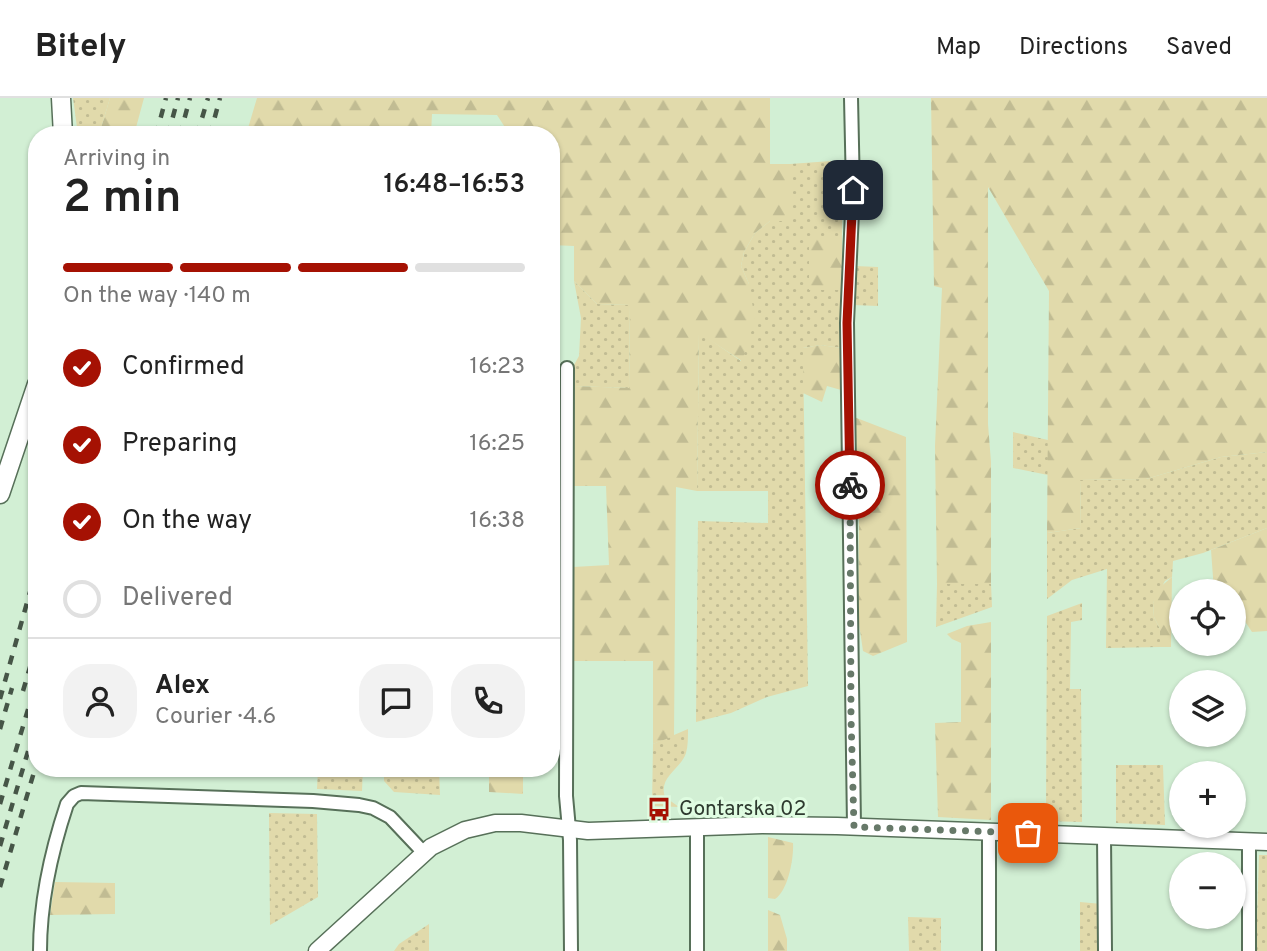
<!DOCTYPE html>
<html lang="en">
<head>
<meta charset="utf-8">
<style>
  :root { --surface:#fff; --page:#f2f2f2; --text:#222; --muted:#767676; --line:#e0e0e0; --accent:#a51103 }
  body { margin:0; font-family:Overpass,sans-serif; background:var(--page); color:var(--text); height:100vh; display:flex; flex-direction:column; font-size:26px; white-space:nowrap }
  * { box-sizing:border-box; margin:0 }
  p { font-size:23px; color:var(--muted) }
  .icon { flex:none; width:38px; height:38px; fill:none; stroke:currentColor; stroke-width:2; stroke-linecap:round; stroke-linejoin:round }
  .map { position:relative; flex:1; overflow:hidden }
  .details { position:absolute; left:28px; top:28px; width:532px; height:651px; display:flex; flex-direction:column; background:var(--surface); border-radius:28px; box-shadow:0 2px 5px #0004 }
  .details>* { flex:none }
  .fabs { position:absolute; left:1169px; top:481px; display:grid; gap:14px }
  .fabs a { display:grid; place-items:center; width:77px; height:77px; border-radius:50%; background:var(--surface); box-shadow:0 2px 5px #0004; font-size:35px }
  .pin { position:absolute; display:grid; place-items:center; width:60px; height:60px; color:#fff; margin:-30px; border-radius:14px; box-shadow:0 4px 10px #0006 }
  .courier { position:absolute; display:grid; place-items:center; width:70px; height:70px; margin:-35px; border:5px solid #a51103; border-radius:50%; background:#fff; color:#222; box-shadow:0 2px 9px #0007 }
  .summary em { font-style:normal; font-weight:600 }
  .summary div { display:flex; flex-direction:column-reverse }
  .summary { display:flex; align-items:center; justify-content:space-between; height:119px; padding:0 35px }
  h1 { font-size:46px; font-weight:600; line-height:52px }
  .bar { display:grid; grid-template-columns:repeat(4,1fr); gap:10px 7px; align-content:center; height:84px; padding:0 35px }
  .bar i { height:9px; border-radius:5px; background:var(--line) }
  .bar .current { background:var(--accent) }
  .bar p { grid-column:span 4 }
  .line { display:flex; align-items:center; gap:18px; padding:0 35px; border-top:2px solid var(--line) }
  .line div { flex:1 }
  .round { display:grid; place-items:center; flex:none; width:74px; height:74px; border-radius:28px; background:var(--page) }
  ol { padding:0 35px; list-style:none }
  li { display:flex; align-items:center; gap:21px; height:77px }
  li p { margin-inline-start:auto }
  li .icon { padding:7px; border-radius:50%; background:var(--accent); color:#fff; stroke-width:4 }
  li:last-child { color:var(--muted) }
  li i { width:38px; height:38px; border:4px solid var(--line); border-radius:50% }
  header { display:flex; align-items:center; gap:42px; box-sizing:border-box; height:98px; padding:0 35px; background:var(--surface); border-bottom:2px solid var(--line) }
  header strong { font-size:33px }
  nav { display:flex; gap:38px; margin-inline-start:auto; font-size:24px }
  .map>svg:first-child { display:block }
  .grass { fill:url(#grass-dots) }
  .forest { fill:url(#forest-firs) }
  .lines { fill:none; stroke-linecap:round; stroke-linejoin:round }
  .minor-casing { stroke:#577059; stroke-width:16 }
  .tertiary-casing { stroke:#577059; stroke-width:19 }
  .secondary-casing { stroke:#577059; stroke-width:21 }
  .minor { stroke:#fff; stroke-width:12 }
  .tertiary { stroke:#fff; stroke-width:16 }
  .secondary { stroke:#fff; stroke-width:18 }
  .rail { stroke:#465547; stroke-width:4.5; stroke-dasharray:9 9; stroke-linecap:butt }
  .done { stroke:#677969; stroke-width:7; stroke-dasharray:0 12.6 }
  .route { stroke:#a51103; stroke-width:9 }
  .labels { text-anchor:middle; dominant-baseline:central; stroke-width:6; stroke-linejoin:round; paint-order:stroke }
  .poi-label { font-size:21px; fill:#2e3a2f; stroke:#dffce1; text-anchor:start }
</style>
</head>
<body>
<header>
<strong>Bitely</strong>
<nav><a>Map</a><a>Directions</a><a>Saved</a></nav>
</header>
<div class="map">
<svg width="1267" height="853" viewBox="0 0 1267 853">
  <defs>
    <pattern id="grass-dots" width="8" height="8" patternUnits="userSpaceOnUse" patternTransform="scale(1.75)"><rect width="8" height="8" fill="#e1daab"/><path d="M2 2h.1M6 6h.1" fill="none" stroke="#c1bc93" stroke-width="1.8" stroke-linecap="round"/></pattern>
    <pattern id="forest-firs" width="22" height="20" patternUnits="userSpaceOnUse" patternTransform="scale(1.75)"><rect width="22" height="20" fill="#e1daab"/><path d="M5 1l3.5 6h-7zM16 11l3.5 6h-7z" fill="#c1bc93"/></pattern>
  </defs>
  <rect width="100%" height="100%" fill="#d2efd4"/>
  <!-- grass -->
  <path class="grass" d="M73 0H110L99 37H78Z
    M831 63V73H843L842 138H809L810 192H843L842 250 820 247 803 250 808 588 767 599 731 615 696 624 698 423 768 425V393H697L699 234 741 263 749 186 741 168 744 154 755 135 770 123H790V66Z
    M855 168 878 169V208L853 207Z
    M574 183 597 206 630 207 629 290 574 288V267L579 258 581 220Z
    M1013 334 1048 342V377L1013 370Z
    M1267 354V430L1203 455 1173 463 1172 479 1165 483 1153 505 1154 519 1160 531V549L1106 550 1107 471 1072 482 1047 501V435L1081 430 1080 382 1146 381 1221 359Z
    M561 478 562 569H551V479Z
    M937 486H991L992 509 936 529Z
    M1082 505V522L1071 524 1070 591H1081L1082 724 1046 723 1047 518Z
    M688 631C688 639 688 648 686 655 681 671 658 679 665 699L679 709 652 708 653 646Z
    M1116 667H1163L1165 727 1116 725Z
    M318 670H363L362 693 317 691Z
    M384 670H439L440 697 394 694 384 683Z
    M269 715 317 716 318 799 270 827Z
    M1259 757H1267V853H1256Z
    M1080 804 1102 806 1101 853H1080Z
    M908 819 941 820V853H909Z
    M429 826V853H394L399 846Z"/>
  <!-- forest -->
  <path class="forest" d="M110 0H144L134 37H99Z
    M257 0H770V66H790V123H770L755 135 744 154 741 168 749 186 755 222 742 263 699 235 697 393 676 389 674 638 653 646V563H571L573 469 609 467 606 388H574V288L629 290 630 207 597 206 574 183V148L551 147V37H510L497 17 432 16 431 37H246Z
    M931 0H1267V354L1221 359 1146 381 1080 382 1081 430 1047 435 1049 193 988 89V326L991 364V486H937L935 348 942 190 934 188Z
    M809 138H842L843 192H809Z
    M820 247 842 250 841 292 827 288 822 304 803 295V250Z
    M854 319 906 339 907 544 873 558 863 553 858 519 859 422Z
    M1267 430V533L1252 534 1234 507V494L1214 493 1211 452Z
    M1172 479 1171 549H1160V531L1154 519 1153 505 1159 490Z
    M991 524V722L938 719 935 625 961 624V545L952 541 947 536 967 528Z
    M489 670H523V696L489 694Z
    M768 739 793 745C794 760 788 793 775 801L768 800Z
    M55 784 115 785V816L50 817Z
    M768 812 780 817 787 841V853H768Z"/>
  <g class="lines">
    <!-- minor casing -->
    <g class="minor-casing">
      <path id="minor" d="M851 0 853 92 847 225 854 728
        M567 270 566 698 570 742 571 853
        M697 729V853
        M1104 738 1105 853
        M40 853C40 802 51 754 67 706L74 698 81 695 313 703 359 707 373 710 390 719 424 755
        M989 853V734
        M1249 853V744"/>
    </g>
    <!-- tertiary casing -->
    <g class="tertiary-casing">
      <path id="tertiary" d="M317 853 431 749 465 732 495 725H521L588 733 762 727 837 728 1267 744"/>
    </g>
    <!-- secondary casing -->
    <g class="secondary-casing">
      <path id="secondary" d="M61 0 63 37
        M0 396 37 286"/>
    </g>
    <!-- minor -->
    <use href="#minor" class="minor"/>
    <!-- tertiary -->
    <use href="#tertiary" class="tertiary"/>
    <!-- secondary -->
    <use href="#secondary" class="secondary"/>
    <!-- rail -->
    <path class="rail" d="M156 37 166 0
      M168 37 178 0
      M180 37 190 0
      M197 37 208 0
      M210 37 220 0
      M23 593 37 545
      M0 601 37 469
      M0 631 12 590
      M0 706 37 581
      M0 748 37 623
      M0 789 37 664"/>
  </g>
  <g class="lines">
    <!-- done -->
    <path class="done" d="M850 387 851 619 854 729 1028 735"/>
    <!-- route -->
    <path class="route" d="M850 387 847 225 853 92"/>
  </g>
  <!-- icons -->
  <defs>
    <g id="bus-bare" transform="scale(1.89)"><path d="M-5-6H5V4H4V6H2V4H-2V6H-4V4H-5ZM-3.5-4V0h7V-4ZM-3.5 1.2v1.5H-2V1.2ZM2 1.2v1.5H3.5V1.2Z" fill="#a51103" stroke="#dffce1" stroke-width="2.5" paint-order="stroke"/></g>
  </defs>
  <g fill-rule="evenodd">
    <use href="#bus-bare" x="659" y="711"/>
  </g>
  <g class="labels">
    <!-- poi labels -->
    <g class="poi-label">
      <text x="679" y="711">Gontarska 02</text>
    </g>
  </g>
</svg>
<div class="fabs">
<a><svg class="icon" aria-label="locate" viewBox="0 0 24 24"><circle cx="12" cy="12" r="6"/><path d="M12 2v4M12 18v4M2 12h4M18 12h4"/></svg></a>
<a><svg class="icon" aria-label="layers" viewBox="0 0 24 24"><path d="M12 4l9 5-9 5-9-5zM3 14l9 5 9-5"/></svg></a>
<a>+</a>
<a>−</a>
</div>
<div class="pin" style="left:1028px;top:735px;background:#ea580c"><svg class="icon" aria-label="bag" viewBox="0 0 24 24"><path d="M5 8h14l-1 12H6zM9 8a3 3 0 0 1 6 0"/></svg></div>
<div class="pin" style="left:853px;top:92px;background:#1f2937"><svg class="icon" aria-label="home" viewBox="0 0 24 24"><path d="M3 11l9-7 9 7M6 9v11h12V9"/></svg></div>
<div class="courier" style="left:850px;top:387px"><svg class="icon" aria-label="bike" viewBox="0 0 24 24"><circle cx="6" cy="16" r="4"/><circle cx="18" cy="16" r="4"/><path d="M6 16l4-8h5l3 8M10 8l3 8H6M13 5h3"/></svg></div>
<section class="details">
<div class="summary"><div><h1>2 min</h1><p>Arriving in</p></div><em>16:48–16:53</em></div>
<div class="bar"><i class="current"></i><i class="current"></i><i class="current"></i><i></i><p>On the way · 140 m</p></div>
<ol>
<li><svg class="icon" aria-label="check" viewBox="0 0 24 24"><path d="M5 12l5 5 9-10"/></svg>Confirmed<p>16:23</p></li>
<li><svg class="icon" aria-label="check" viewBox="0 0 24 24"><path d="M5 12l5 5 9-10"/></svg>Preparing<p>16:25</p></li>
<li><svg class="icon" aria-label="check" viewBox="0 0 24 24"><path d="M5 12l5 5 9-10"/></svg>On the way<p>16:38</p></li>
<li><i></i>Delivered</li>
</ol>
<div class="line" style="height:126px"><a class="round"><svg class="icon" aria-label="person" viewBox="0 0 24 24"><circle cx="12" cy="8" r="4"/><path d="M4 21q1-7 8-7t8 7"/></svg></a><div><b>Alex</b><p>Courier · 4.6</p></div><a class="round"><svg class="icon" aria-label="chat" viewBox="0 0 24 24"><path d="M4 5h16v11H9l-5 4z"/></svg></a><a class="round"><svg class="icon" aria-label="phone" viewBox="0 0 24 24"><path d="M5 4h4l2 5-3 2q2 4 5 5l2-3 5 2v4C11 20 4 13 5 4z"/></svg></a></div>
</section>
</div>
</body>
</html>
